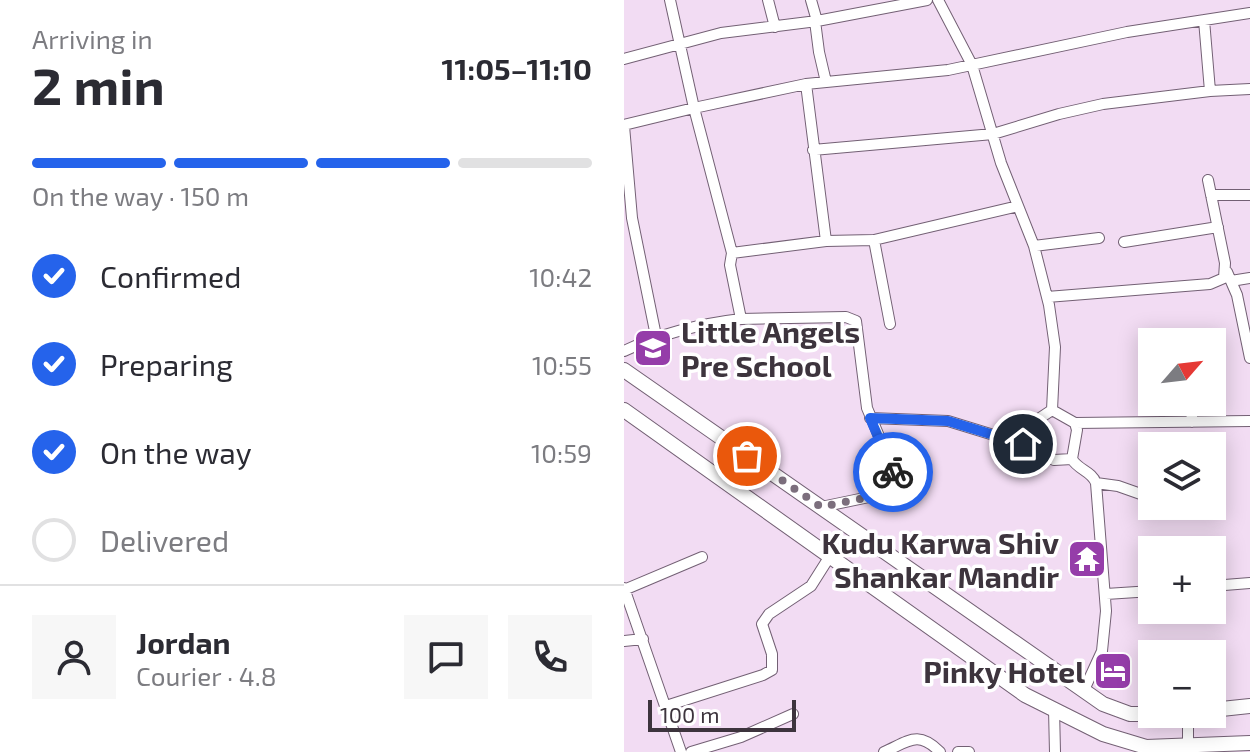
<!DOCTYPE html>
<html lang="en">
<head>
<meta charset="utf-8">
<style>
  :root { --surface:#fff; --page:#f7f7f7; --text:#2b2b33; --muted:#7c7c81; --line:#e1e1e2; --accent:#2563eb }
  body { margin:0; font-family:"Exo 2",sans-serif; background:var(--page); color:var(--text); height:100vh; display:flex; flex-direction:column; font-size:30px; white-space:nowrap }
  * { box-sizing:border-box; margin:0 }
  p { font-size:26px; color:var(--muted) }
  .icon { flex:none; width:44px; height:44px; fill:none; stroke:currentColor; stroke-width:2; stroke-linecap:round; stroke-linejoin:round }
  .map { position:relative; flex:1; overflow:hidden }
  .drawer { display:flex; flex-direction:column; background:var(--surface); width:624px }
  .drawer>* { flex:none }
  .needle { width:52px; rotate:62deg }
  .fabs { position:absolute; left:514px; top:328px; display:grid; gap:16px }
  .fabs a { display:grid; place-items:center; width:88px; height:88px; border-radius:0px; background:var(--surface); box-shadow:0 4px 20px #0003; font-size:40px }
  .scale { position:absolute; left:24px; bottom:20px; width:148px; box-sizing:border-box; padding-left:8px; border:4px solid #3d343d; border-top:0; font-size:22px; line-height:28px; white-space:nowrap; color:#3d343d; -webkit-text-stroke:6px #fff; paint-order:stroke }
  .pin { position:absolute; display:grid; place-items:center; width:68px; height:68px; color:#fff; margin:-34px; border:4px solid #fff; border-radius:50%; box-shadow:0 2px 8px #0007 }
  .courier { position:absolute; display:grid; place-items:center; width:80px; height:80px; margin:-40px; border:6px solid #2563eb; border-radius:50%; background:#fff; color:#222; box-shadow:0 2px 10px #0007 }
  .head em { font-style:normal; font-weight:700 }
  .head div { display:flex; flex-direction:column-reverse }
  .head { display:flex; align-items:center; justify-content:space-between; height:136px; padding:0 32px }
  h1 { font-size:52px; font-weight:700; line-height:60px }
  .bar { display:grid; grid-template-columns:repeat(4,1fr); gap:12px 8px; align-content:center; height:96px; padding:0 32px }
  .bar i { height:10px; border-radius:6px; background:var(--line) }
  .bar .active { background:var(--accent) }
  .bar p { grid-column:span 4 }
  .line { display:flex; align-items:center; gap:20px; padding:0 32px; border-top:2px solid var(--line) }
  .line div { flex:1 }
  .round { display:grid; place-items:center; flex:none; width:84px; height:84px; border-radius:0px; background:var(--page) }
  ol { padding:0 32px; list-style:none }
  li { display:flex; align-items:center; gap:24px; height:88px }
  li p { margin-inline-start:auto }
  li .icon { padding:8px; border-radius:50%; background:var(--accent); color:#fff; stroke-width:4 }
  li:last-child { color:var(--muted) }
  li i { width:44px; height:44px; border:4px solid var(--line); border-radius:50% }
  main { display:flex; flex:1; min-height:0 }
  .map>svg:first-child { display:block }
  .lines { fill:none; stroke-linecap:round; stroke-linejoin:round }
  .street-casing { stroke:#736074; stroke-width:12 }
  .secondary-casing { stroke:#736074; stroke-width:16 }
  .street { stroke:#fff; stroke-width:10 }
  .secondary { stroke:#fff; stroke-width:14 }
  .done { stroke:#7c6f7d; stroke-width:8; stroke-dasharray:0 14.4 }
  .route { stroke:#2563eb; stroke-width:10 }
  .labels { text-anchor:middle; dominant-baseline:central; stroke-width:7; stroke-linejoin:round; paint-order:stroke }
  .poi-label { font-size:30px; font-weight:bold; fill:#3d343d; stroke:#fff; text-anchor:end }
</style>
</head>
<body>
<main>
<section class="drawer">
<div class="head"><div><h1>2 min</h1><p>Arriving in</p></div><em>11:05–11:10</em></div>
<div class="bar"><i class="active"></i><i class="active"></i><i class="active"></i><i></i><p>On the way · 150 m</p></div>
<ol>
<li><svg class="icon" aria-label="check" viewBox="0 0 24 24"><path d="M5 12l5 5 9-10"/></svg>Confirmed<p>10:42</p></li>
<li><svg class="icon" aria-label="check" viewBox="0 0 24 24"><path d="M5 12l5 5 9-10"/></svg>Preparing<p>10:55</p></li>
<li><svg class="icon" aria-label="check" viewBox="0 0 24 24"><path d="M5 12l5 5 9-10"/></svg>On the way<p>10:59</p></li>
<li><i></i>Delivered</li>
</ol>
<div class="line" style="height:144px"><a class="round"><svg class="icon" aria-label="person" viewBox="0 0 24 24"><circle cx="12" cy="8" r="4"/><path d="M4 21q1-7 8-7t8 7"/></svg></a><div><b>Jordan</b><p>Courier · 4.8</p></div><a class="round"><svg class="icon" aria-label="chat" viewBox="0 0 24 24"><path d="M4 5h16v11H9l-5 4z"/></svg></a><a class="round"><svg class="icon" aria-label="phone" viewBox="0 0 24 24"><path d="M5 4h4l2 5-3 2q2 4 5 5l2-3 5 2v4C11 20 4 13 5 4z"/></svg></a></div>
</section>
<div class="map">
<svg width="626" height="752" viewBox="0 0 626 752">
  <rect width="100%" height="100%" fill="#f2dcf3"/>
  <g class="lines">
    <!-- street casing -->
    <g class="street-casing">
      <path id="street" d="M144 0 151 27
        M187 0 193 21
        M314 0 348 65 377 163 410 246 425 305 431 347 428 410 451 423 453 430 448 459C454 470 468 471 472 483L482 611 478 651 460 690
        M191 21 195 52 202 82
        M0 59 97 33 193 21 303 0
        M182 84 202 241
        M586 91 626 89
        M0 125 70 108 46 0
        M0 126 8 218 32 336
        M189 150 369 134 435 114 479 104 586 91 580 20
        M587 195H626
        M250 240 394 206
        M500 242 594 227
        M410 246 475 238
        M603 272 613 295 626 358
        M607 281 626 278
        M423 297 586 284 600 278 601 263 584 180
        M117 319 222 317 232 321 243 408 266 462 274 491 197 507
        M266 324 250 240 202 241 108 253 70 108 182 84 324 70 503 32 626 13
        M0 351C38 333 75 324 117 319L106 265 108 253
        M567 402 568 422
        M246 418 324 421 399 444 430 460 448 459
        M451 423 626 421
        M409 449 416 418 428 410
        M472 483 494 486 528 498
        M568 506 580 508
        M588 586 626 583
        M0 588 57 752
        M0 590 78 557
        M482 594 528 591
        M0 641 19 639
        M42 706 139 675 148 670V654L138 624 145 614 187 586 206 556
        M430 709 431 752
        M564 714V750
        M67 752 117 737 169 714
        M260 752C285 741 294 730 316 752
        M334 752H345"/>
    </g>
    <!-- secondary casing -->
    <g class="secondary-casing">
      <path id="secondary" d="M0 370 479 704 506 714H549
        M0 410 401 695 479 734 522 747 626 743
        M588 710 626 706"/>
    </g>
    <!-- street -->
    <use href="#street" class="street"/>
    <!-- secondary -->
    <use href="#secondary" class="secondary"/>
  </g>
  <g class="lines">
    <!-- done -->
    <path class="done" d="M123 456 197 507 274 491 269 472"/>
    <!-- route -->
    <path class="route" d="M269 472 246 418 324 421 399 444"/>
  </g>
  <!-- icons -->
  <defs>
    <g id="school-square" transform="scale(2)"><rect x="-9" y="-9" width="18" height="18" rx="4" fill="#953da9" stroke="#fff"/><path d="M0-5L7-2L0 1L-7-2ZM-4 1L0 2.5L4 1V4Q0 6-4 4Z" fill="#fff"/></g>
    <g id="temple-square" transform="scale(2)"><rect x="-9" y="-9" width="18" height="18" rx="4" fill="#953da9" stroke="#fff"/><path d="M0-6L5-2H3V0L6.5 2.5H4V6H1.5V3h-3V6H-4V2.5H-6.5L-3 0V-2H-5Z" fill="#fff"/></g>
    <g id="hotel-square" transform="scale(2)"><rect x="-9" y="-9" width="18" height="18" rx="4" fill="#953da9" stroke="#fff"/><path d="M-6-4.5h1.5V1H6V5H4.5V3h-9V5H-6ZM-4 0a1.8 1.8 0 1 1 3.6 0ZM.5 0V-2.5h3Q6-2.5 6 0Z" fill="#fff"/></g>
  </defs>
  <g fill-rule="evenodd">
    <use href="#school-square" x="29" y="348"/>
    <use href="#temple-square" x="463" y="559"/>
    <use href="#hotel-square" x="489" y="671"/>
  </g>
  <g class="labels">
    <!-- poi labels -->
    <g class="poi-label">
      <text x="57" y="331" text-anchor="start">Little Angels<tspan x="57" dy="34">Pre School</tspan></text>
      <text x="435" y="542">Kudu Karwa Shiv<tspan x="435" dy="34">Shankar Mandir</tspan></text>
      <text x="461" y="671">Pinky Hotel</text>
    </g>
  </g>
</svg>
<div class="fabs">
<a><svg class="needle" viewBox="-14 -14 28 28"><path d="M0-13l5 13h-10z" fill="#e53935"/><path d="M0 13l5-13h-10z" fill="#7c7c81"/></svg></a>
<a><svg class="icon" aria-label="layers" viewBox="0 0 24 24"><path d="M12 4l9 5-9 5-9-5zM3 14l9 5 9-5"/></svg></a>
<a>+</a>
<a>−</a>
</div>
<div class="scale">100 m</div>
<div class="pin" style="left:123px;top:456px;background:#ea580c"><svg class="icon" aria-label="bag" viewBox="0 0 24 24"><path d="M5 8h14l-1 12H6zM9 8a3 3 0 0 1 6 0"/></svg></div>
<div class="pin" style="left:399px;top:444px;background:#1f2937"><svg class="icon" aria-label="home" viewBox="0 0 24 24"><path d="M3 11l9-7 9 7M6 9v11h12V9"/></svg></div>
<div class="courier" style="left:269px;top:472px"><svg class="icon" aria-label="bike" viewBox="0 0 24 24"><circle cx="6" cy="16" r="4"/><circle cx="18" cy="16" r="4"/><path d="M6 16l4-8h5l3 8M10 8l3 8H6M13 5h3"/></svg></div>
</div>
</main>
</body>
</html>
